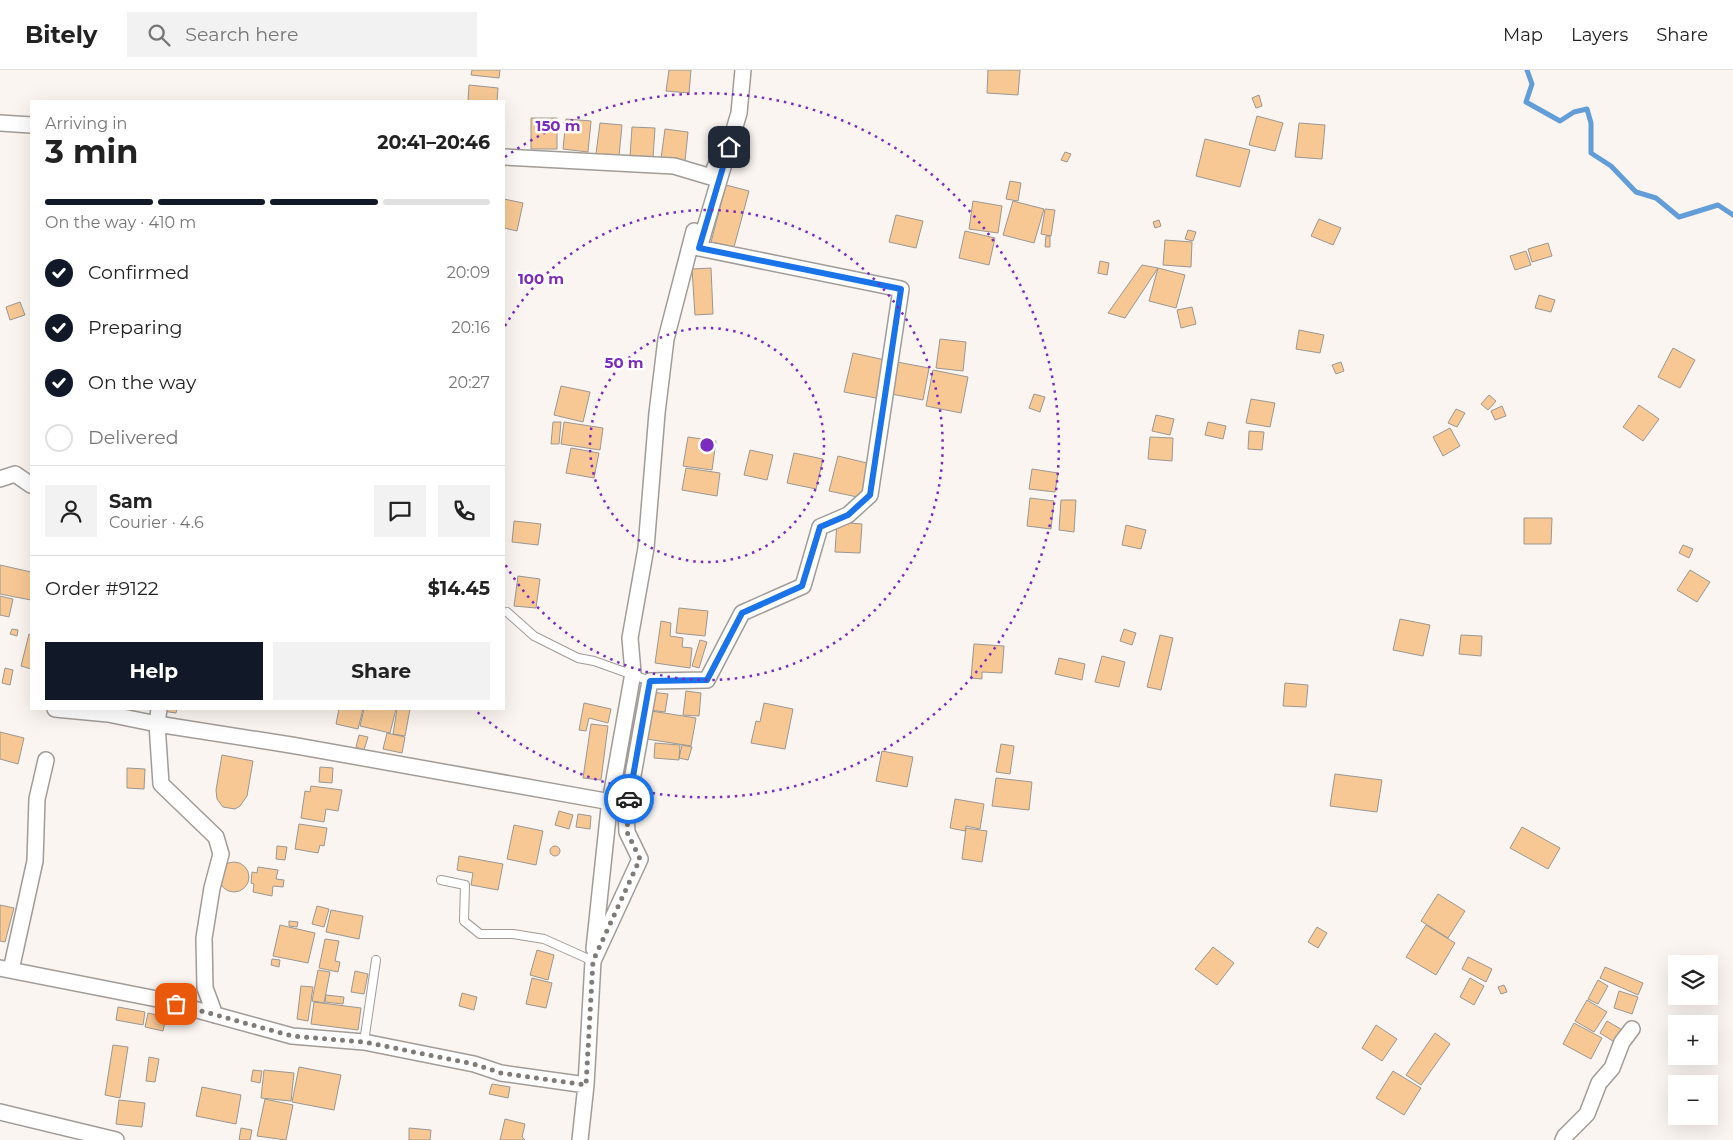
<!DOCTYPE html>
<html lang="en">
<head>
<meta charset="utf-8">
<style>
  :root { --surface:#fff; --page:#f2f2f2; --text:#222; --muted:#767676; --line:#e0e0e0; --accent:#111827 }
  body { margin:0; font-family:Montserrat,sans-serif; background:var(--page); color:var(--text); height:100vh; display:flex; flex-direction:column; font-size:19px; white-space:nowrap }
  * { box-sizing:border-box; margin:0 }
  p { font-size:16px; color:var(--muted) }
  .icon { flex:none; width:28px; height:28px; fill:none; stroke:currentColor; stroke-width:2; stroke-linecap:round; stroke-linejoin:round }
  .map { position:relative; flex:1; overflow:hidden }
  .panel { position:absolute; left:30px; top:30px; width:475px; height:610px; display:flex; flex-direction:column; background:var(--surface); border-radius:0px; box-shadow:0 5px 20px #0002 }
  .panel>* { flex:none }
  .controls { position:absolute; left:1668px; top:885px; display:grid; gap:10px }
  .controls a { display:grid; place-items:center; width:50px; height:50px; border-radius:0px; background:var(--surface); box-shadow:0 5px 20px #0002; font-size:25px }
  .pin { position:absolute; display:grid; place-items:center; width:42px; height:42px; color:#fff; margin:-21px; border-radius:10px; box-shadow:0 2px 8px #0006 }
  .courier { position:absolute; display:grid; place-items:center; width:50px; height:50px; margin:-25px; border:4px solid #1a73e8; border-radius:50%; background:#fff; color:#222; box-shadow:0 1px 6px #0007 }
  .headline em { font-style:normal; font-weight:700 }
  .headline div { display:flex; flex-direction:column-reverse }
  .headline { display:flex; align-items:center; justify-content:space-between; height:85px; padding:0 15px }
  h1 { font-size:32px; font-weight:700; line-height:38px }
  .bar { display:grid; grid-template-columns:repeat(4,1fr); gap:8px 5px; align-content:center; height:60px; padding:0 15px }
  .bar i { height:6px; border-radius:4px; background:var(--line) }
  .bar .active { background:var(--accent) }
  .bar p { grid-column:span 4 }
  .line { display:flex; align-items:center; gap:12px; padding:0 15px; border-top:1px solid var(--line) }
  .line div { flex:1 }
  .round { display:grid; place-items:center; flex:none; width:52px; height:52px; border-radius:0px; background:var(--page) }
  ol { padding:0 15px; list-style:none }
  li { display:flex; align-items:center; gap:15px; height:55px }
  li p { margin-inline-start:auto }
  li .icon { padding:5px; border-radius:50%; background:var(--accent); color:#fff; stroke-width:4 }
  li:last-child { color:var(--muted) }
  li i { width:28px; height:28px; border:2px solid var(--line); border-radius:50% }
  .button { display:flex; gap:10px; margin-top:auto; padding:10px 15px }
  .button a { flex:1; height:58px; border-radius:0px; background:var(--accent); color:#fff; font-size:20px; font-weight:700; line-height:58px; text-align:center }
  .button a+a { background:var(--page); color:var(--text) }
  header { display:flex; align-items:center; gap:30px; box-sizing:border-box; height:70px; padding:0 25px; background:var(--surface); border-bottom:1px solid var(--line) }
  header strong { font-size:24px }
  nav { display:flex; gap:28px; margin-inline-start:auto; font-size:18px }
  .search { width:350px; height:45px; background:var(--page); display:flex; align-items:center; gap:12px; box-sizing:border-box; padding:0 18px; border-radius:0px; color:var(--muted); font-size:19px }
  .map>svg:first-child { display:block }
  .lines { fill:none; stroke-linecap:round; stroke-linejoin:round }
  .stream { stroke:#629dd8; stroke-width:5 }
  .building { fill:#f7c894; stroke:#9b9792 }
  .service-casing { stroke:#a19c98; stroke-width:10 }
  .minor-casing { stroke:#a19c98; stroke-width:18 }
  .service { stroke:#fff; stroke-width:8 }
  .minor { stroke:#fff; stroke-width:15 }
  .done { stroke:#7e7b78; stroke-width:5; stroke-dasharray:0 9 }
  .route { stroke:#1a73e8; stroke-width:6 }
  .ring { fill:none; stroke:#7b2cbf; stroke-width:2.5; stroke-dasharray:2.5 5 }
  .centre { fill:#7b2cbf; stroke:#fff; stroke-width:2.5 }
  .ring-label { font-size:15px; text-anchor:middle; font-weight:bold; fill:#7b2cbf; stroke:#fff; stroke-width:5; stroke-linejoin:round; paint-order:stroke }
</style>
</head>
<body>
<header>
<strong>Bitely</strong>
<div class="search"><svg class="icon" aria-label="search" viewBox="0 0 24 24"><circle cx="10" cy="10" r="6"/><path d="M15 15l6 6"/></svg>Search here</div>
<nav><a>Map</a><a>Layers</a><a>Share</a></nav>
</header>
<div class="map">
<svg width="1733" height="1070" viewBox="0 0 1733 1070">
  <rect width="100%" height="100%" fill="#faf5f0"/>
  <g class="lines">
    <!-- stream -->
    <path class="stream" d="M1527 0 1532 14 1526 32 1560 51 1574 42 1587 39 1591 53V83L1611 96 1636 122 1656 128 1679 147 1718 135 1733 145"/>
  </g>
  <!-- building -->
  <path class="building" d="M472 0H500L499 8 471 5Z
    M669 0H691L689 23 666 21Z
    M988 0H1020L1018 25 987 23Z
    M469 15 498 18 497 31H468Z
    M1259 25 1262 36 1256 38 1252 28Z
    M1257 46 1283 53 1275 81 1249 75Z
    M531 48H557V79H531Z
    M566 49 591 51 588 82 563 79Z
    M600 53 622 55 619 86 596 84Z
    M1299 53 1325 55 1322 89 1295 87Z
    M632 57 655 58 653 88 630 87Z
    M665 59 688 62 685 91 661 89Z
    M1205 69 1250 80 1240 117 1196 106Z
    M1065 82 1071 84 1067 92 1061 90Z
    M1010 111 1021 113 1018 131 1006 129Z
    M726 115 749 121 734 177 711 172Z
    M504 129 523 133 517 161 504 158Z
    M973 131 1002 136 998 163 969 159Z
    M1013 131 1044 139 1034 173 1003 165Z
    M1045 139 1055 140 1051 166 1041 164Z
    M896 145 923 151 916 178 889 172Z
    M1319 149 1341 158 1333 175 1311 166Z
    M1159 150 1161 156 1155 158 1153 152Z
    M1188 160 1196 162 1193 171 1185 169Z
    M965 161 995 168 989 195 959 188Z
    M1046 166H1050V177H1045Z
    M1165 170 1192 172 1191 197 1163 195Z
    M1548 173 1552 186 1532 192 1528 179Z
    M1526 181 1531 195 1515 200 1510 186Z
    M1100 191 1109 193 1107 205 1098 203Z
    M1142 195 1158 198 1125 248 1108 243Z
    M711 198 713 244 695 245 692 199Z
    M1158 198 1185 205 1176 238 1149 231Z
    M1539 225 1555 230 1551 242 1535 238Z
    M20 232 25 245 10 250 6 237Z
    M1192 237 1196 254 1181 258 1177 240Z
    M1299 260 1324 265 1320 283 1296 279Z
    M940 269 966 272 963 301 936 298Z
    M1673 278 1695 290 1680 318 1658 307Z
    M853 283 885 290 876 328 844 322Z
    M897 292 929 298 923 330 891 324Z
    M1341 292 1344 301 1336 304 1332 295Z
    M933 300 968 307 961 343 926 336Z
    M561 316 590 322 583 352 554 345Z
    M1034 324 1045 327 1040 342 1029 338Z
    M1489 325 1496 331 1488 340 1481 334Z
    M1251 329 1275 333 1270 357 1246 353Z
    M1639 335 1659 349 1643 371 1623 357Z
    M1502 336 1506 346 1495 350 1491 341Z
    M1456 339 1465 343 1457 357 1448 353Z
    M1156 345 1174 349 1170 365 1152 361Z
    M553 352H561L559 374H551Z
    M564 352 603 358 600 380 561 374Z
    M1208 352 1226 356 1223 369 1205 365Z
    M1450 358 1460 376 1443 386 1433 367Z
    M1249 361 1264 362 1262 380 1248 379Z
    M688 367 716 371 712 400 683 396Z
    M1150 367 1173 368 1172 391 1148 389Z
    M571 378 599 383 594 408 566 403Z
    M750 380 773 385 767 410 744 405Z
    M794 383 823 389 816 419 787 413Z
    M838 386 871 394 862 428 829 421Z
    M686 398 720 403 717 426 682 420Z
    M1032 399 1058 403 1055 422 1029 419Z
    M1030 428 1054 431 1051 459 1027 456Z
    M1061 430H1076L1074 462 1059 460Z
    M1524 448H1552L1551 474H1524Z
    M514 451 541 454 538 475 512 472Z
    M837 452 862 454 860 483 835 482Z
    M1126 455 1146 460 1141 479 1122 475Z
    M1683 475 1693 479 1689 488 1679 483Z
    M0 495 31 502V530L0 524Z
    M1690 500 1710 512 1697 532 1677 520Z
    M518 506 540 509 536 538 514 536Z
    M0 526 13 529 9 547 0 545Z
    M679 538 708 541 705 566 676 563Z
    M1400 549 1430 555 1423 586 1393 580Z
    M661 551 671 553 670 566 683 568 682 577 692 578 690 598 655 593Z
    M12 559 18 560 17 566 10 564Z
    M1124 559 1136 563 1132 575 1120 571Z
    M29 564 31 565V599L21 596Z
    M1160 565 1173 568 1161 620 1147 617Z
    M1461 565 1482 566 1481 586 1459 584Z
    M700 570 707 572 699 598 692 596Z
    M974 574 1004 576 1002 603 982 602V609L971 608Z
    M1102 586 1125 592 1119 617 1095 612Z
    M1059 588 1085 594 1082 610 1055 604Z
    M5 598 13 600 10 615 2 613Z
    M1285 613 1308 615 1306 637 1283 636Z
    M686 621 701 623 699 646 683 645Z
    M651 622 668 624 665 642 649 640Z
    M584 633 611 639 608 653 589 648 586 661 579 660Z
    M764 633 793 639 785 679 751 673 756 651 760 652Z
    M163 639H177L176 643 162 641Z
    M339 639H363L358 659 336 654Z
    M364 639H396L390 663 360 656Z
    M397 639H410L405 666 393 664Z
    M651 641 696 648 691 676 647 669Z
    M591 654 608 656 601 710 583 708Z
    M0 662 24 668 18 694 0 689Z
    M387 663 405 667 402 683 383 679Z
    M359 665 368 667 364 680 356 677Z
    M655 673 680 675 679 690 654 688Z
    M1001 674 1014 676 1010 704 996 702Z
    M682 675 692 677 688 690 679 688Z
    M882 681 913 687 907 717 876 711Z
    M222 685 253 691 247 726 240 736 235 739 223 737 217 729 216 720Z
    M320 697 333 698 332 713 319 712Z
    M127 698 145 699 144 719 127 718Z
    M1335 704 1382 710 1377 742 1330 736Z
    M996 708 1032 712 1029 740 992 736Z
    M311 716 342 720 338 741 326 739 324 752 301 748 305 721 310 722Z
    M955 729 984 734 980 759 966 756 965 761 950 758Z
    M559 741 573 745 569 759 555 755Z
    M578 744 591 746 590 759 576 757Z
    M299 754 327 758 324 776 320 775 318 783 295 779Z
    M514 755 543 761 536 795 507 789Z
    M1522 757 1560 778 1548 799 1510 778Z
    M966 758 987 761 982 792 962 789Z
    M277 776 287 777 285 790 276 789Z
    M550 781a5 5 0 1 1 10 0a5 5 0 1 1-10 0Z
    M459 786 503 794 498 820 471 815 473 803 457 800Z
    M219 807a15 15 0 1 1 30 0a15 15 0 1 1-30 0Z
    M258 797 278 800 276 809 284 810 283 817 273 816 272 826 253 822 254 814 251 813 252 802 257 803Z
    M1438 824 1465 841 1448 868 1421 851Z
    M0 835 14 838 5 872 0 871Z
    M317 836 329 839 324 857 312 854Z
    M331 840 363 846 359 869 326 862Z
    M289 851 298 852 297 857 289 856Z
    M280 855 315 863 308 893 273 886Z
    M1426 855 1455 873 1436 905 1406 887Z
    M1317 857 1327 863 1318 878 1308 872Z
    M325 869 339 871 335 891 340 892 338 902 319 898Z
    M1213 877 1234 893 1217 915 1195 899Z
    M537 880 554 885 548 910 530 905Z
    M1468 887 1492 899 1486 912 1462 899Z
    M272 889 280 890 279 897 271 895Z
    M1605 897 1643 913 1638 925 1600 908Z
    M318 900 330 902 324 933 312 931Z
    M355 901 368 904 364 924 351 922Z
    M532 908 552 913 546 938 526 934Z
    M1470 908 1484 916 1474 935 1460 927Z
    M1598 910 1608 916 1598 934 1588 929Z
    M1504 915 1507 922 1501 924 1498 917Z
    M301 916 313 917 308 951 297 949Z
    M1619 921 1638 927 1632 944 1614 938Z
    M462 923 477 927 474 940 459 936Z
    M326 925 344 927 343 934 325 932Z
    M1587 930 1607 942 1594 962 1575 951Z
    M314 932 361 938 358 960 311 954Z
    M118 937 145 942 143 955 116 950Z
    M148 943 166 947 163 961 145 957Z
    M1607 951 1624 961 1616 973 1600 963Z
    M1574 953 1602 968 1591 989 1563 974Z
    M1376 955 1397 969 1382 991 1362 978Z
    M1435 963 1450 974 1421 1015 1406 1005Z
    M113 975 128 977 120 1028 105 1025Z
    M149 987 159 989 155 1012 146 1011Z
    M299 997 341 1005 334 1040 292 1032Z
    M253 1000 262 1001 260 1013 251 1011Z
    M264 1000 294 1003 291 1031 261 1028Z
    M1393 1001 1421 1018 1404 1045 1376 1028Z
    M492 1014 510 1017 508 1028 489 1024Z
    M202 1017 241 1025 236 1054 196 1046Z
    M265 1029 293 1035 286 1070 257 1066Z
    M119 1030 145 1033 142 1057 116 1054Z
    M505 1049 525 1054 522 1067 525 1070H500Z
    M241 1058 252 1060 250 1070H239Z
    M409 1058 431 1060 430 1070H409Z"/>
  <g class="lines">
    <!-- service casing -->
    <g class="service-casing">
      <path id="service" d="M507 542 534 566 578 588 594 591 650 611
        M441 810 465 815 464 851 480 864H513L544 869 593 891
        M364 972 376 890"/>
    </g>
    <!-- minor casing -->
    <g class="minor-casing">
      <path id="minor" d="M0 53 31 55
        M504 87 674 96 711 107 718 90
        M0 409 15 404 31 415
        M55 639 108 644 157 654 291 675 611 732
        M159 639 157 654 161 714 216 767 221 784 212 818 204 868 205 918 215 945
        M594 879 609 738 633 603 630 568 646 478 657 343 666 269 694 161
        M0 898 157 929 292 966 364 972 474 994 501 1003 586 1015
        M11 900 35 791 37 729 46 690
        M0 1042 116 1070
        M580 1070 586 1015 593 891 640 789 627 762 626 744 650 611 707 610 742 543 803 516 820 457 848 445 870 425 901 219 699 178 739 43 743 0
        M1563 1070 1565 1066 1587 1044 1599 1013 1612 998 1622 972 1632 959"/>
    </g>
    <!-- service -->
    <use href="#service" class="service"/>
    <!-- minor -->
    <use href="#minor" class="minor"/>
  </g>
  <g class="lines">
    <!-- done -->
    <path class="done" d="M176 934 292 966 364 972 474 994 501 1003 586 1015 593 891 640 789 627 762 629 729"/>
    <!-- route -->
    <path class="route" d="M629 729 650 611 707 610 742 543 802 516 820 457 848 445 870 425 901 219 699 178 729 77"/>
  </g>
  <!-- distance rings -->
  <g class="ring">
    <circle cx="707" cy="375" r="117"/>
    <path d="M505 256A235 235 0 1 1 505 494"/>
    <path d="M505 87A352 352 0 1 1 476 641"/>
  </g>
  <circle cx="707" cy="375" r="8" class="centre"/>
  <g class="ring-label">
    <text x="558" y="61">150 m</text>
    <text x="541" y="214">100 m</text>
    <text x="624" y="298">50 m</text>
  </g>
</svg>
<div class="controls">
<a><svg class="icon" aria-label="layers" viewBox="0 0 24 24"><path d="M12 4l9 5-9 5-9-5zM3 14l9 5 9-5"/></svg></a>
<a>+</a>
<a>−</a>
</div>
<div class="pin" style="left:176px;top:934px;background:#ea580c"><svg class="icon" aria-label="bag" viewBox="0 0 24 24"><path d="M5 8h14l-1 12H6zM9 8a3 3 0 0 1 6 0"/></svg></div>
<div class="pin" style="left:729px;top:77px;background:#1f2937"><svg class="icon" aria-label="home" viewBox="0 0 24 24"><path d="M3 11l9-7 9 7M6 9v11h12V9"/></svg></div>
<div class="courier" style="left:629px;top:729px"><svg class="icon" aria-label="car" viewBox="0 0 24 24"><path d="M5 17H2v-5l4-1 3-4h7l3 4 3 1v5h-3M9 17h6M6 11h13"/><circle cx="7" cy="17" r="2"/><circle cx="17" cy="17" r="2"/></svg></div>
<section class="panel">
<div class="headline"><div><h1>3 min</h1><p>Arriving in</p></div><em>20:41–20:46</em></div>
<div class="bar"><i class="active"></i><i class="active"></i><i class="active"></i><i></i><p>On the way · 410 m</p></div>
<ol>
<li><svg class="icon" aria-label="check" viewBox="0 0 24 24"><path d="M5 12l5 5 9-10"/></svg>Confirmed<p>20:09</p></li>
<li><svg class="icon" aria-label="check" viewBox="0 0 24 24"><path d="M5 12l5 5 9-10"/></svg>Preparing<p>20:16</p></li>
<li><svg class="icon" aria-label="check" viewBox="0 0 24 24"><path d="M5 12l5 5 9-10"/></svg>On the way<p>20:27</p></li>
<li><i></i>Delivered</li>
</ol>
<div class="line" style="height:90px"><a class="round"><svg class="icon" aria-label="person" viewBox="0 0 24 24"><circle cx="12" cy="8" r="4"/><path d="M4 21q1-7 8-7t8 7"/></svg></a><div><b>Sam</b><p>Courier · 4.6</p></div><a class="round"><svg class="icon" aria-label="chat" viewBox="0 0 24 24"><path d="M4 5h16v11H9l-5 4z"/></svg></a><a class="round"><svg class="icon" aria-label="phone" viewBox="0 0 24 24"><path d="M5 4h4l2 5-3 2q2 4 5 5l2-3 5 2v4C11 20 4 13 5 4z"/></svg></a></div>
<div class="line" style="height:65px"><div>Order #9122</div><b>$14.45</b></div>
<div class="button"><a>Help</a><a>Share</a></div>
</section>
</div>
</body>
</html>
